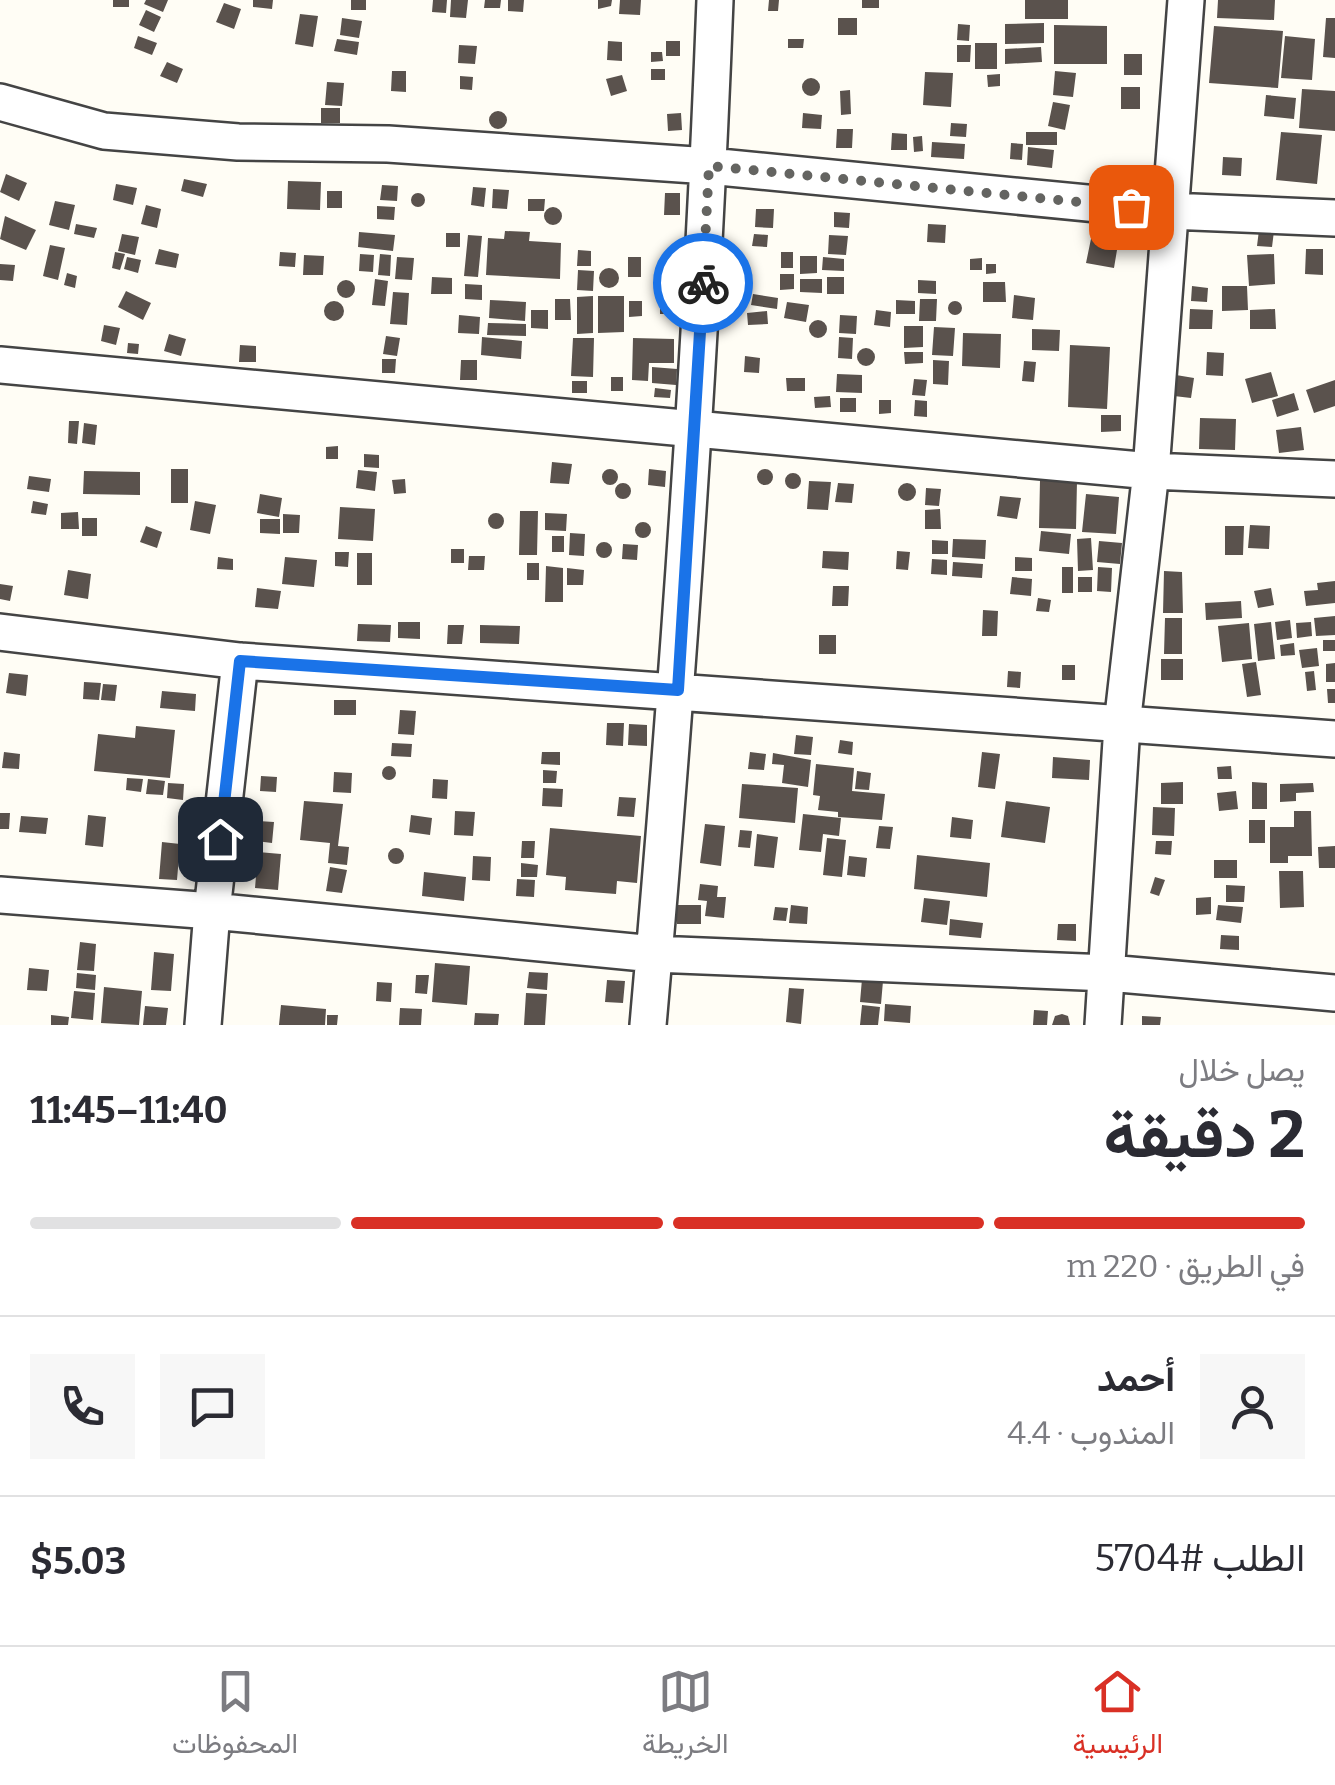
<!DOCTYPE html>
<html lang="ar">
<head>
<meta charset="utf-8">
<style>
  :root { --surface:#fff; --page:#f7f7f7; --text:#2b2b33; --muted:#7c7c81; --line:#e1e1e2; --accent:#d93025 }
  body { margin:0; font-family:Bitter,Vazirmatn,serif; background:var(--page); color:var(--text); direction:rtl; height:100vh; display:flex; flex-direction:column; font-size:38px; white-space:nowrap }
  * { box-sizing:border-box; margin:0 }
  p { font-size:32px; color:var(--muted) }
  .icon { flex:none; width:55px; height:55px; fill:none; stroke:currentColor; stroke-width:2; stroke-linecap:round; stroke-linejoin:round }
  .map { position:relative; height:1025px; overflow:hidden; direction:ltr }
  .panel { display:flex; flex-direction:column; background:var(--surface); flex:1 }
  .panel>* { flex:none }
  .pin { position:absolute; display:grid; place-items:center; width:85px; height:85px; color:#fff; margin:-42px; border-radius:20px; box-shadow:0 5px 15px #0006 }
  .courier { position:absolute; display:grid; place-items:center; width:100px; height:100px; margin:-50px; border:8px solid #1a73e8; border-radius:50%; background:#fff; color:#222; box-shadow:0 2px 12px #0007 }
  .headline em { font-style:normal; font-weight:700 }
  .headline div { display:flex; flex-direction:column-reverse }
  .headline { display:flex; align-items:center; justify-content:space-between; height:170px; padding:0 30px }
  h1 { font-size:65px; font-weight:700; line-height:75px }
  .bar { display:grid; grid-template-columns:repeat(4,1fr); gap:15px 10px; align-content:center; height:120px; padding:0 30px }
  .bar i { height:12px; border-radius:8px; background:var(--line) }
  .bar .current { background:var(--accent) }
  .bar p { grid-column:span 4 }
  .line { display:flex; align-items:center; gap:25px; padding:0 30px; border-top:2px solid var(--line) }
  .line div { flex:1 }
  .round { display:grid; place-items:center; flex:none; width:105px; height:105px; border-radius:0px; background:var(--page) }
  .tabs { display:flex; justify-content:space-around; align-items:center; height:140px; border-top:2px solid var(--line); background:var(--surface); font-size:28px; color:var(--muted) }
  .tabs a { display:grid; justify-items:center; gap:5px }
  .tabs .current { color:var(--accent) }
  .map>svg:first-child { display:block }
  .building { fill:#5a524d }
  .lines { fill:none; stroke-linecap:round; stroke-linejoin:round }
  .street-casing { stroke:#444; stroke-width:40 }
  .street { stroke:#fff; stroke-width:35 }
  .done { stroke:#646461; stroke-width:10; stroke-dasharray:0 18 }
  .route { stroke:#1a73e8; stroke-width:12 }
</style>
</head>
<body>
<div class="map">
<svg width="1335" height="1025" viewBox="0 0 1335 1025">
  <rect width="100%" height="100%" fill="#fffdf5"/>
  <!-- building -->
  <path class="building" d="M113 0H129V7H113Z
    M146 0H168L163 12 144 4Z
    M253 0H273L272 9 253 7Z
    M351 0H366V10H351Z
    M433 0H447L446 13 432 12Z
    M451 0H468L466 18 450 17Z
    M485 0H501L500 8H484Z
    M508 0H524L523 12 508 11Z
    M598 0H612L611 6 598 9Z
    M620 0H641L640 15 619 14Z
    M769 0H779L778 11H768Z
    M862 0H879V8H862Z
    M1025 0H1068V19H1025Z
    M1218 0H1275L1274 20 1217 18Z
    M224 3 241 9 234 29 216 22Z
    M146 10 161 17 154 32 139 25Z
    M300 14 318 16 313 47 295 44Z
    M342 18 362 21 359 38 340 35Z
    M838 18H857V35H838Z
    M1326 18H1335V58L1323 57Z
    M1044 23V43L1005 44V24Z
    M958 24 970 25 969 41 957 40Z
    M1054 25 1107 26V64H1054Z
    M1214 26 1283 31 1278 88 1209 83Z
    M138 36 157 43 152 55 134 48Z
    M1285 36 1315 39 1312 80 1281 78Z
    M337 39 359 42 357 55 334 51Z
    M788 39H804L803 48H788Z
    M608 41 622 42V61L607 60Z
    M666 41H680V56H666Z
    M975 43H997V69H975Z
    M459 45 477 46 475 64 458 63Z
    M957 45H971L970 62H957Z
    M1041 47 1042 62 1005 64V49Z
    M651 52H662L663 61 651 62Z
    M1124 54H1142V75H1124Z
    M167 62 183 69 177 83 160 76Z
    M651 69H665V80H651Z
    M392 71H406V92L391 91Z
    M1055 71 1076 73 1073 97 1053 95Z
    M925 72 953 73 951 107 923 105Z
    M1000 74V86L988 87 987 75Z
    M622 75 627 91 611 96 606 79Z
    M460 76 473 77 472 90 460 89Z
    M802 87a9 9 0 1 1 18 0a9 9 0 1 1-18 0Z
    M327 82 344 83 342 106 325 105Z
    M1121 87H1140V109H1121Z
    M1302 89 1335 91V131L1299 128Z
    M850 90 851 114 841 115 840 91Z
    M1266 95 1296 98 1294 119 1264 116Z
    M1053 102 1070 105 1065 130 1048 126Z
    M321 108H340V123H321Z
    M489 120a9 9 0 1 1 18 0a9 9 0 1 1-18 0Z
    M681 113 682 130 668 131 667 114Z
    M803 113 822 115 821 129 802 128Z
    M951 123 967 124 966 137 950 136Z
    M837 129H853L852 148H836Z
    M1026 132H1057V145H1026Z
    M1281 132 1322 135 1317 184 1276 180Z
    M892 133 907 134V150H891Z
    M922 136 923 151 914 152 913 137Z
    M932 142 965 144 964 159 931 157Z
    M1011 143 1023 144 1022 160 1010 159Z
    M1028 147 1054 150 1052 168 1027 165Z
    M1223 157 1242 158 1241 176 1222 175Z
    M6 174 27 183 19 201 0 192Z
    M184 179 207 184 203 197 181 191Z
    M288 181 321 182 320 210 287 209Z
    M116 184 137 188 133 205 113 200Z
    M382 185 398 186 397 201 380 200Z
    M473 187 486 188 484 207 471 205Z
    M493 189 509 190 507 209 492 208Z
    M327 191H342V208H327Z
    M411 200a7 7 0 1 1 14 0a7 7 0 1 1-14 0Z
    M665 193H680V215H664Z
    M528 199H545L544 211H528Z
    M55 201 75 205 69 230 49 225Z
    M146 205 161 209 157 228 141 224Z
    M377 206 395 207 394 220 377 219Z
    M544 216a9 9 0 1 1 18 0a9 9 0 1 1-18 0Z
    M756 209H774L773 228 755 227Z
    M834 212 850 213 849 228 834 227Z
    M5 216 36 230 26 250 0 239Z
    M76 224 97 228 94 238 74 234Z
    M928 224 946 225 945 243 927 242Z
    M1259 230 1274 231 1272 247 1257 246Z
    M505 231 530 232 529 241 561 243 560 279 486 275 488 238 504 239Z
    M359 232 395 235 393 251 358 247Z
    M446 233H460V247H446Z
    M122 234 139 237 135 255 118 251Z
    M754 234 768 235 767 247 752 246Z
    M1092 234 1119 238 1114 268 1086 263Z
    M468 235 482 236 478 277 464 276Z
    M829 235 848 236 846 255 828 254Z
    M50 245 65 248 58 280 43 276Z
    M159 249 179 254 176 268 155 264Z
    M1306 249H1323V275L1305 274Z
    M578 250 591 251V266H577Z
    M115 252 125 254 120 270 112 268Z
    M280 252 296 253 295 267 279 266Z
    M781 252H793V268H781Z
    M360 254 374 255 373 272 359 271Z
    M380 254 391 255 390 276 378 275Z
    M1274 254 1275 284 1249 286 1247 255Z
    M304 255 324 256 323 275H303Z
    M800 256H817V273L800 274Z
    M127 257 141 260 138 273 124 269Z
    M397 257 414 258 412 280 395 279Z
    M628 257H641V277H628Z
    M823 257 844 259V271L822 270Z
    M982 258V270H970V259Z
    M0 264 15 265 13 281 0 280Z
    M986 264H996V273L986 274Z
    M599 278a10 10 0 1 1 20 0a10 10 0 1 1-20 0Z
    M578 270 594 271 593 291 577 290Z
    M659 271H676V290H660Z
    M67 273 77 276 75 288 64 285Z
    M780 274H794V289L780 290Z
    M432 277 452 278V294H431Z
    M827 277H844V294H827Z
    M375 279 388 281 385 306 372 305Z
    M800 279H822V293L800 292Z
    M337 289a9 9 0 1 1 18 0a9 9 0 1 1-18 0Z
    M918 280 936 281V294L918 293Z
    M983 282H1005L1006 302H983Z
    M465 284 482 285V300L465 299Z
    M1192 286 1208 288 1207 302 1191 301Z
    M1222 286H1247L1248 310 1222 311Z
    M126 291 151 303 143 320 118 307Z
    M393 292 409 293 407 325 390 324Z
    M753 294 778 298 777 309 751 305Z
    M660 295 677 296 676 314H660Z
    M1014 295 1035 298 1033 320 1012 318Z
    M593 296V333L577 334V297Z
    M598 296H624V332L598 333Z
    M555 299H570L571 320H555Z
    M920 299H937L936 321H919Z
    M490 300 526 302 525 321 489 318Z
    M896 300 915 301V314H896Z
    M948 308a7 7 0 1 1 14 0a7 7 0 1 1-14 0Z
    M629 301H642V316L629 317Z
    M324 311a10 10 0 1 1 20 0a10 10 0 1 1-20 0Z
    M787 302 809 305 806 322 784 318Z
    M1190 309 1213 310 1212 329H1189Z
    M1275 309 1276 329H1250V310Z
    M531 310H548V329L531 328Z
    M876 310 891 312 890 327 874 325Z
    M767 311 768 324 748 325 747 313Z
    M459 315 480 317 479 334 458 333Z
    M840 315 857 316 856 334 839 333Z
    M809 329a9 9 0 1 1 18 0a9 9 0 1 1-18 0Z
    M488 323 526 324V336L487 335Z
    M104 325 120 328 116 345 101 341Z
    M904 326H923V347L904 348Z
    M934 327 955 328 953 356 932 355Z
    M1032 329 1060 330 1059 351 1032 350Z
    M963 333 1001 334 1000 368 962 366Z
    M169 334 186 339 181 356 164 351Z
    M386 336 400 338 397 356 383 354Z
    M482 337 522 341 521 359 481 355Z
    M839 337 853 338 852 359 838 358Z
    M573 338H594L593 377 571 376Z
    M633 338 674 339V363H649L648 381 632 380Z
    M128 343 139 344 138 354 127 353Z
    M240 345 256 346V362H239Z
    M1070 345 1110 347 1107 409 1068 407Z
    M857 357a9 9 0 1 1 18 0a9 9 0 1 1-18 0Z
    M904 352H923V363L905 364Z
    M1207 352 1224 353 1223 376 1206 375Z
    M745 356 760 358 759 373 744 372Z
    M382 359H396L395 373H382Z
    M461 360H477V380H460Z
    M933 360 949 361 948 385 933 384Z
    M1024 361 1036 362 1034 382 1022 381Z
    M652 367 677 369 676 385 652 383Z
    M1271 372 1278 396 1252 403 1245 379Z
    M837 374 862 375V393L836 392Z
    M1176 375 1194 378 1191 398 1174 396Z
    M611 377H623V391H611Z
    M786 378H805V391H787Z
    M914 379 927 380 925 396 912 395Z
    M1335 380V406L1314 413 1306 390Z
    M572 381H587V393H572Z
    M655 388 671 390 670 398 654 397Z
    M1294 393 1299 410 1277 417 1272 400Z
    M830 396 831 407 815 408 814 397Z
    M840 398H856V412H840Z
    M879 400H891V413L879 414Z
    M915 400 927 401V417L914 416Z
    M1101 415H1121V431L1101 432Z
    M1200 418 1236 419 1235 450 1199 449Z
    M69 421H79L77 444 68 443Z
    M84 423 97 425 95 445 82 443Z
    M1301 427 1304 450 1279 453 1276 430Z
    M338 446V459H326V447Z
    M364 454 379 455V468L364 467Z
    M552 462 572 464 569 484 550 483Z
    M602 477a8 8 0 1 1 16 0a8 8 0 1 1-16 0Z
    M757 477a8 8 0 1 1 16 0a8 8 0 1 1-16 0Z
    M171 469H188V503H171Z
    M649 469 666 471 665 487 648 485Z
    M358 470 377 472 375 491 356 488Z
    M84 471 140 472V495L83 494Z
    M785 481a8 8 0 1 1 16 0a8 8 0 1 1-16 0Z
    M29 476 51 479 49 492 27 489Z
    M405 479 406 493 394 494 392 480Z
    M1040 480 1077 481 1076 529 1039 528Z
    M809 481 831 482 828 510 807 509Z
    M615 491a8 8 0 1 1 16 0a8 8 0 1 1-16 0Z
    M898 492a9 9 0 1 1 18 0a9 9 0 1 1-18 0Z
    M838 483 854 484 852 503 835 502Z
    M926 488 941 489 939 506 925 505Z
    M260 494 282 498 279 517 257 513Z
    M1086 494 1119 497 1116 534 1082 532Z
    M1000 496 1021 498 1017 519 997 516Z
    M33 501 48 504 46 515 31 513Z
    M195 501 216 505 210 534 190 530Z
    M340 507 375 509 373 541 338 539Z
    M940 509 941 529H925V510Z
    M520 511H538L537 555H519Z
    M78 512 79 529H61V513Z
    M488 521a8 8 0 1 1 16 0a8 8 0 1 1-16 0Z
    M545 513 567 514 566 531 545 530Z
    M283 514 300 515 299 533H283Z
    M82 518H97V536H82Z
    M260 519H280V534L260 533Z
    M635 530a8 8 0 1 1 16 0a8 8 0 1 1-16 0Z
    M1250 525 1270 526 1269 549 1248 548Z
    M146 526 162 532 157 548 140 542Z
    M1225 526H1244L1243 555H1225Z
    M1041 531 1071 534 1069 554 1039 551Z
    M570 533 585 534 584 556 569 555Z
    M552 536H564V552H552Z
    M1091 538 1093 570 1078 571 1077 539Z
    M953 539 986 540 985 559 952 557Z
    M932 540 948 541V554H932Z
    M1099 541 1122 543 1120 564 1097 562Z
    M596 550a8 8 0 1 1 16 0a8 8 0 1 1-16 0Z
    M623 544 638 545 637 560 622 559Z
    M451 549H464V563H451Z
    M823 551 849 552 848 570 822 568Z
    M897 551 910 552 908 570 896 569Z
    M335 552H349L348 567 335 566Z
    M357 553H372V585H357Z
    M469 556H485L484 570H468Z
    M218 557 233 559V570L217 569Z
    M285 557 317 560 314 587 282 584Z
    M1015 557 1032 558V571H1015Z
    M932 559 947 560V575L931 574Z
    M953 562 983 564 982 578 952 576Z
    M527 563H539V580H527Z
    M546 566 563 568V602H545Z
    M1062 567H1073V593H1062Z
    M1098 567 1112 568 1111 592 1097 591Z
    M567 568 584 570 583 585H567Z
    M68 570 91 574 88 599 64 595Z
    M1164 571 1182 572 1183 613H1163Z
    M1012 577 1032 579 1031 596 1010 594Z
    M1078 577H1092V592H1078Z
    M1335 581V603L1306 606 1304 591 1318 590 1317 583Z
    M0 584 13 586 10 601 0 599Z
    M833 586H849L848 606H832Z
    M257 588 281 591 278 609 255 607Z
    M1271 588 1274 605 1258 608 1254 591Z
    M1038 598 1051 600 1049 612 1036 611Z
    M1241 601 1242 618 1206 620 1205 603Z
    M983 610 998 611 997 636H982Z
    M1335 616V635L1316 636 1314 618Z
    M1165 618H1182V654H1164Z
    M1290 620 1292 638 1277 640 1275 622Z
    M398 622H420V639L398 638Z
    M1271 622 1275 659 1258 661 1254 624Z
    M1311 622 1312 636 1297 638 1296 623Z
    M1249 623 1252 659 1222 662 1218 626Z
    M358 624 391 625 390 642 357 641Z
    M448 625H464L462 644H447Z
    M480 625 520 626 519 644 480 643Z
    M819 635H836V654H819Z
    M1323 640H1335V651H1323Z
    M1294 643 1295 655 1281 656 1280 645Z
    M1317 648 1319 666 1302 668 1299 650Z
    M1161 659H1183V680H1161Z
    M1256 662 1261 695 1247 697 1242 664Z
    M1335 663V682H1326V664Z
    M1062 665H1075V680H1062Z
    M1008 671 1021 672 1020 688 1007 687Z
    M1314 671 1316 690 1307 691 1305 672Z
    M9 673 28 675 26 696 6 693Z
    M84 682 101 683 99 700 83 699Z
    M103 684 117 685 115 701 101 700Z
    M1327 689H1335V703H1328Z
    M162 691 196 694 195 711 160 708Z
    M334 700H356V715H334Z
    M400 710 416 711 414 735 398 734Z
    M607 723H624L623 746 606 745Z
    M629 724 647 725V746L628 745Z
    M136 726 175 730 170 778 94 771 98 734 135 738Z
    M796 735 813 737 811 755 794 754Z
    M840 740 853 742 852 755 838 753Z
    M392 743 412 744 411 757 391 756Z
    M4 752 20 754 19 769 2 768Z
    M542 752H560V765L541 764Z
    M750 752 766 754 764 770 748 769Z
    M982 752 1000 754 995 789 978 787Z
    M773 753 811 760 808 787 782 783 784 765 772 764Z
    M1053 757 1090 760 1089 780 1052 778Z
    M816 764 854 768 852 791 885 794 882 820 838 817V812L818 810 820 796 813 795Z
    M382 773a7 7 0 1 1 14 0a7 7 0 1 1-14 0Z
    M1231 766 1232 779H1218L1217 767Z
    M543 770 557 771 556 783H543Z
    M857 771 871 773 869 790 855 789Z
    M334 772 352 773 351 793 333 792Z
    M261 776 277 777 276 792 260 791Z
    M127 778 143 779 141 792 126 790Z
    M148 779 165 781 163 795 146 794Z
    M433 779 448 780 447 799 432 798Z
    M1183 782V804H1161V783Z
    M1252 782 1267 783V809H1252Z
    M168 783 184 784 183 800 167 798Z
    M1313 783 1314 792 1296 793V801L1280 802V784Z
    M742 784 798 788 795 823 739 818Z
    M543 788 563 789 562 807 542 806Z
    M1236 791 1238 809 1219 811 1217 793Z
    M619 797 636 798 634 817 617 816Z
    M304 801 343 804 338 846 349 847 347 865 328 863 330 843 300 840Z
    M1006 801 1050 807 1045 843 1001 837Z
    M1153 807 1175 808 1174 836 1152 835Z
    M455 811 475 812 473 836 454 835Z
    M1294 811H1311L1312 856H1288V863H1270V827H1294Z
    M0 813H10L9 829H0Z
    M803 814 841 818 839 836 823 834 821 852 799 850Z
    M88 815 106 817 103 847 85 845Z
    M411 815 432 818 430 835 409 832Z
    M21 816 48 818 46 834 19 832Z
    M952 817 973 820 971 839 950 837Z
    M1249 820H1265V843H1249Z
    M258 821 274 822 272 843 256 841Z
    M705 824 725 826 721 866 700 863Z
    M879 826 893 827 890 849 876 848Z
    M550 828 641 836 637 883 617 881 616 894 565 890 566 877 546 875Z
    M740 830 752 831 750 848 738 847Z
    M757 834 778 837 774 868 754 866Z
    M827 838 846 840 842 877 823 875Z
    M522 841H535L534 858H521Z
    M1156 841H1172L1171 855 1155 854Z
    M162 842 180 844 177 880 159 879Z
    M1335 846V868H1319L1318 847Z
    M388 856a8 8 0 1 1 16 0a8 8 0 1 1-16 0Z
    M258 852 281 854 278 890 255 888Z
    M917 855 990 863 987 897 914 889Z
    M473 856 491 857 490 881 472 880Z
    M849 856 867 858 865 877 847 875Z
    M1214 860H1237V878H1214Z
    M521 863 538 865 537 877H521Z
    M330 867 347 870 342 893 326 891Z
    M1279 871H1303L1304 907 1280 908Z
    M424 872 466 877 464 901 422 896Z
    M1155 877 1165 880 1159 896 1150 893Z
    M517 879 535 880 534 897 516 896Z
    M700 884 718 886 717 897H726L724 918 705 916 707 901 698 900Z
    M1226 885 1245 886 1244 902H1226Z
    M1211 897V914L1196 915V898Z
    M924 898 950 901 947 925 921 922Z
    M677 905H701V924H677Z
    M791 905 808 907 807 924 789 923Z
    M1218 905 1243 907 1241 923 1216 920Z
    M775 907 788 908 786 921 773 920Z
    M950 919 983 923 981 938 949 935Z
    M1058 924H1076V941L1057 940Z
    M1221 935 1239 936V950L1220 949Z
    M80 942 96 944 94 971 77 970Z
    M154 952 174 954 171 991 151 990Z
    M435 963 470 966 467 1005 432 1002Z
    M29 968 49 970 47 991 27 990Z
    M529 972 548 973 547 990 527 988Z
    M77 973 96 975 95 990 76 988Z
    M416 975H429L427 994 415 993Z
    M862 979 883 981 881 1004 860 1002Z
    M607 980 625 981 623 1003 605 1002Z
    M377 982 392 983 391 1002 376 1001Z
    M104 987 142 991 139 1025 101 1023Z
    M789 988 804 989 801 1024 786 1022Z
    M74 991 95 993 93 1020 71 1018Z
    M526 993 547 994 545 1025H524Z
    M885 1004 911 1006 910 1023 884 1021Z
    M281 1005 326 1009 325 1025H279Z
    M862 1005 880 1007 878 1025H860Z
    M145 1006 168 1008 166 1025H143Z
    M400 1008 422 1009 421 1025H399Z
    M1034 1010 1048 1011 1047 1025H1033Z
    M475 1013 499 1014 498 1025H474Z
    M1062 1014 1068 1016 1070 1025H1052L1055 1016Z
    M51 1015 69 1017 68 1025H51Z
    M327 1015H338L337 1025H327Z
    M1142 1016 1161 1017 1160 1025H1142Z"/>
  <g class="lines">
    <!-- street casing -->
    <g class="street-casing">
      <path id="street" d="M0 102 104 131 238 142 388 144 709 166 1169 211 1335 218
        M0 365 1151 471 1335 479
        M0 632 240 661 1335 739
        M0 895 212 911 654 954 1108 973 1335 993
        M203 1025 212 911 240 661
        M648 1025C678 684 702 343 715 0
        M1103 1025 1122 725 1151 471 1186 0"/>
    </g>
    <!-- street -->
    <use href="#street" class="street"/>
  </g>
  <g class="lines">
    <!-- done -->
    <path class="done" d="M703 283 709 166 1131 207"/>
    <!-- route -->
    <path class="route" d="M220 839 240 661 678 690 703 283"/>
  </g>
</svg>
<div class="pin" style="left:1131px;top:207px;background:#ea580c"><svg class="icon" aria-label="bag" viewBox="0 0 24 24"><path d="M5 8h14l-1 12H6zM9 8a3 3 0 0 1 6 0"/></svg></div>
<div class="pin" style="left:220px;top:839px;background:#1f2937"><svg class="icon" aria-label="home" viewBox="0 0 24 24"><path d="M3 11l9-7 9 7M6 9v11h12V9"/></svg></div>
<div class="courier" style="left:703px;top:283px"><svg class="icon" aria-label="bike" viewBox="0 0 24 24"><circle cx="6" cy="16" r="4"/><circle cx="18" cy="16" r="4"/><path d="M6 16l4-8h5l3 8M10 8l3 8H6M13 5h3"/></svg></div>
</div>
<section class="panel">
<div class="headline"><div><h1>2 دقيقة</h1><p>يصل خلال</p></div><em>11:40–11:45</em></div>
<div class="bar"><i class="current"></i><i class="current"></i><i class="current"></i><i></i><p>في الطريق · 220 m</p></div>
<div class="line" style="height:180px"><a class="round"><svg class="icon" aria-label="person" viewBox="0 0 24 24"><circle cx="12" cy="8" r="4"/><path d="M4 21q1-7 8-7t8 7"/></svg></a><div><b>أحمد</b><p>المندوب · 4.4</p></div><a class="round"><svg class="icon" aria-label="chat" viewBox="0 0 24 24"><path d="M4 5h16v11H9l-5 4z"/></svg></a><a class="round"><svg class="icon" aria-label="phone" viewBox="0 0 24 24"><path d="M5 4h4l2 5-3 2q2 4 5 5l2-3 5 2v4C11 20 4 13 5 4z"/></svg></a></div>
<div class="line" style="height:130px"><div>الطلب #5704</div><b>$5.03</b></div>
</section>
<nav class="tabs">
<a class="current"><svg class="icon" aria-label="home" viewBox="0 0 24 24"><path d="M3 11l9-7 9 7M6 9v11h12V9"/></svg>الرئيسية</a>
<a><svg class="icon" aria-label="map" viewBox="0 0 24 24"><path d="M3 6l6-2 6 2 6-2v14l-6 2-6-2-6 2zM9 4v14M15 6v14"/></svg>الخريطة</a>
<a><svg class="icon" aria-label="saved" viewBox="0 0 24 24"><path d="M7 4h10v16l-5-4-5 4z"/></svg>المحفوظات</a>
</nav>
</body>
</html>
